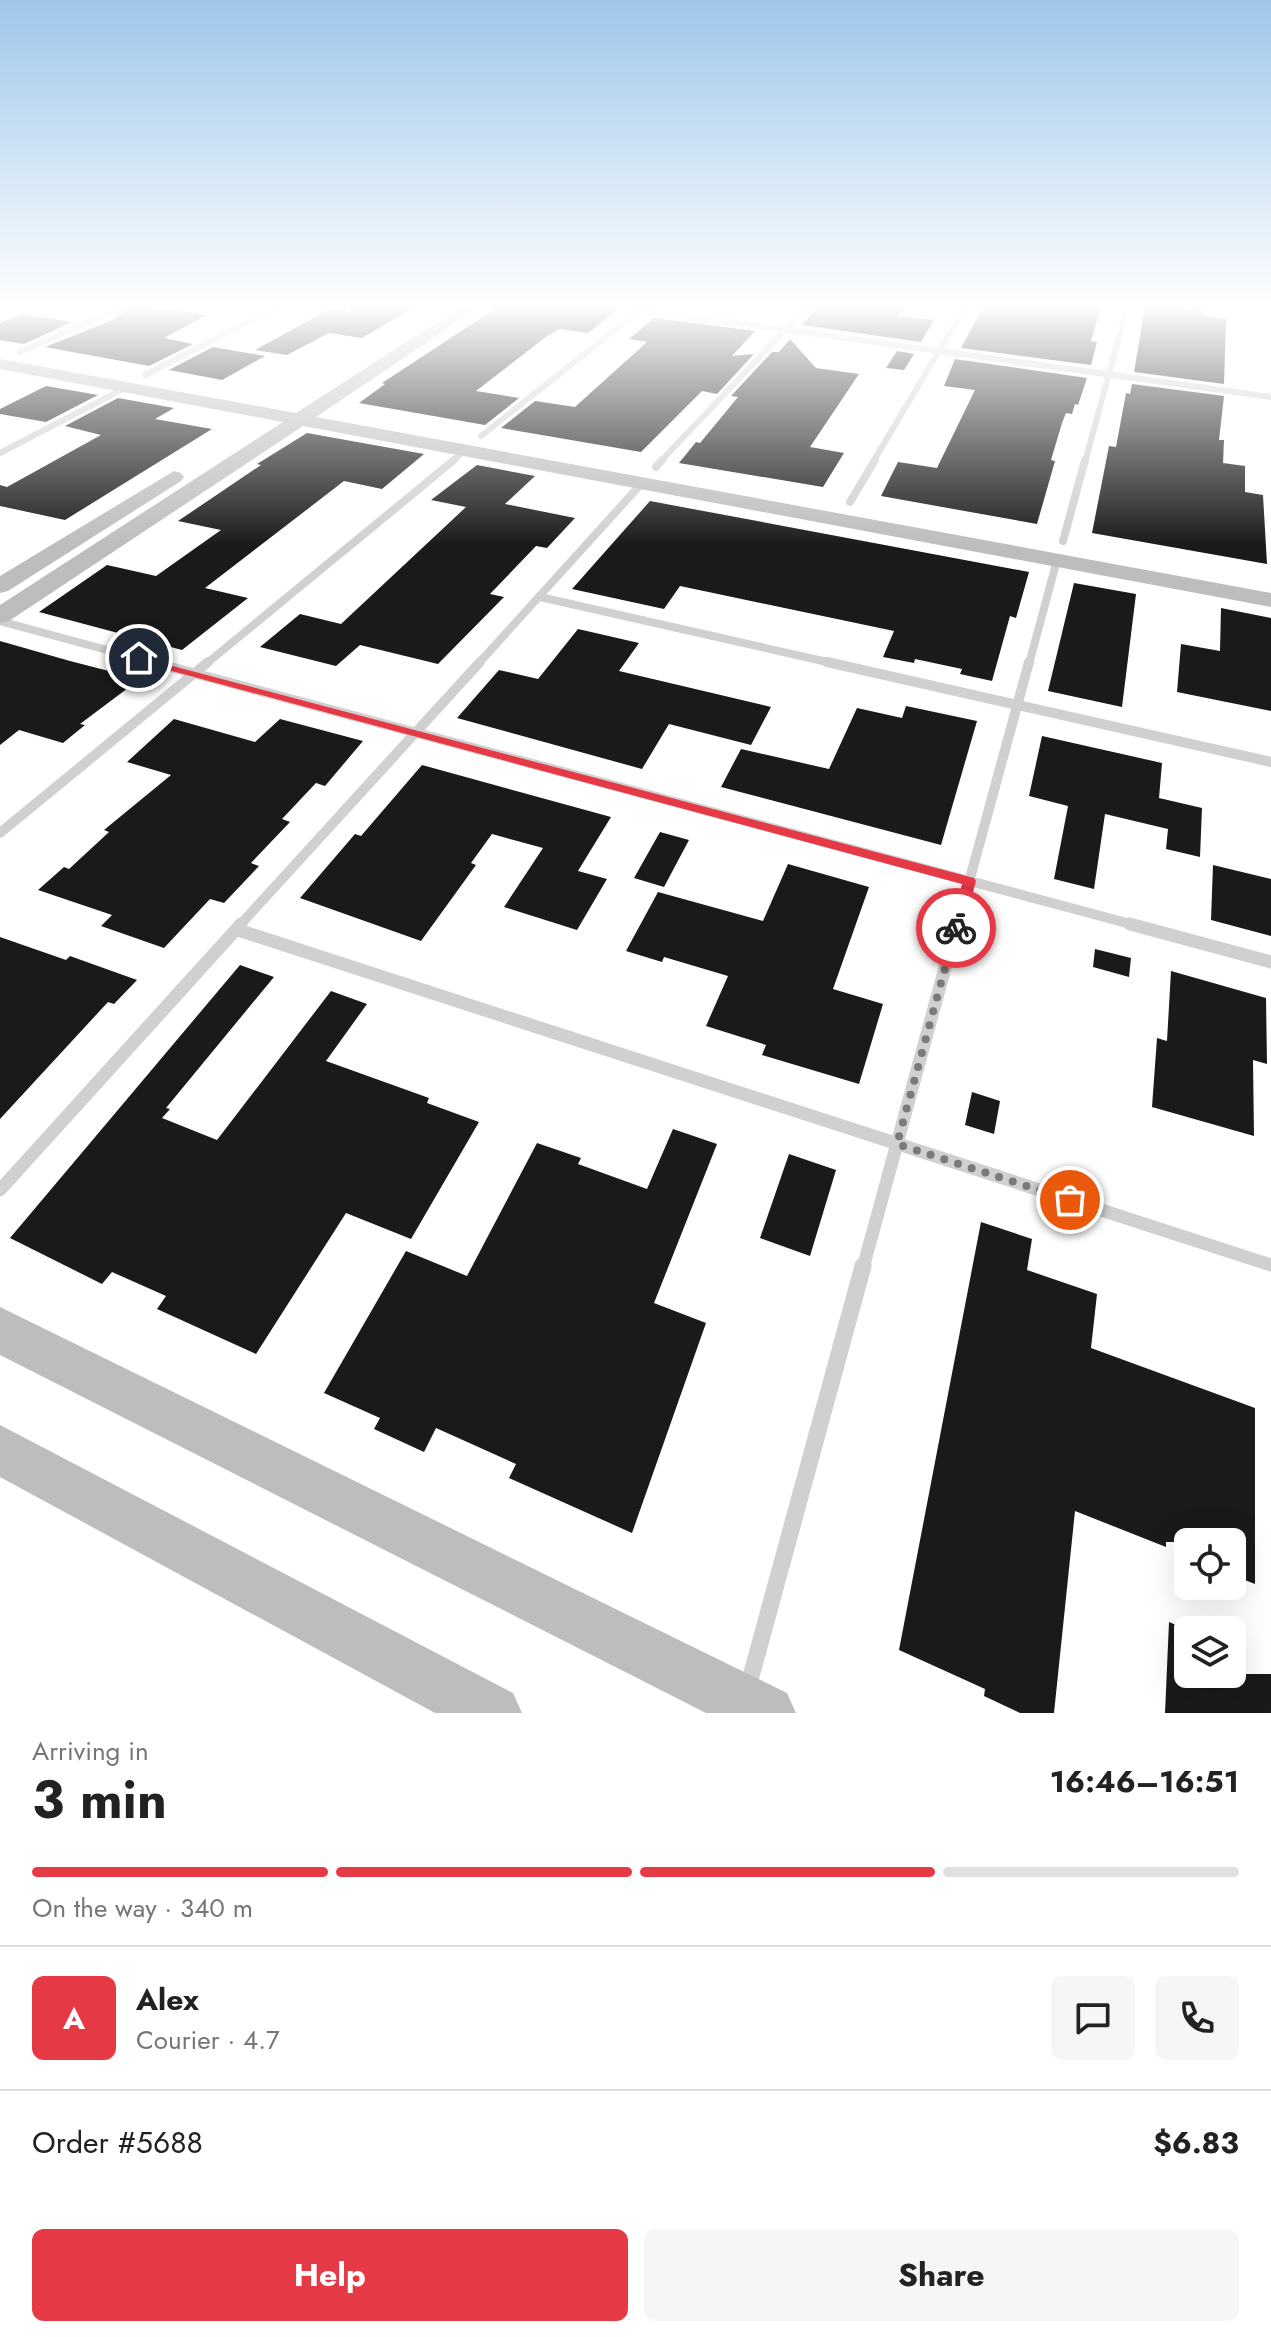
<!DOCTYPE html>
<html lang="en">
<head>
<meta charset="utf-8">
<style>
  :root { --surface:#fff; --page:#f6f6f6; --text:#222; --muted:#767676; --line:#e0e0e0; --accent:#e63946 }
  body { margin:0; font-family:Jost,sans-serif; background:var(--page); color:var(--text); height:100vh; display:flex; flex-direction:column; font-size:30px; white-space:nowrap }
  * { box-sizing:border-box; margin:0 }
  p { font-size:26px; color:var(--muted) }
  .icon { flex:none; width:44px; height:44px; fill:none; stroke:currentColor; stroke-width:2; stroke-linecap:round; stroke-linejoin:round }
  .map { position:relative; height:1713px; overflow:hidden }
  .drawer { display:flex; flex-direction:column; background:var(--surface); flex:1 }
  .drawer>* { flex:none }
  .fabs { position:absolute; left:1174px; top:1528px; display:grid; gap:16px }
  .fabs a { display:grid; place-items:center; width:72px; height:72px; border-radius:12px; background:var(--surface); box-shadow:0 8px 32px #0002; font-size:40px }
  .pin { position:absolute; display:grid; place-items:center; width:68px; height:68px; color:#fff; margin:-34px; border:4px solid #fff; border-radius:50%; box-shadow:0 2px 8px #0007 }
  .courier { position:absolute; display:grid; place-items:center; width:80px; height:80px; margin:-40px; border:6px solid #e63946; border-radius:50%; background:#fff; color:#222; box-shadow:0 2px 10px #0007 }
  .headline em { font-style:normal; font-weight:700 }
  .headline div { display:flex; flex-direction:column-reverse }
  .headline { display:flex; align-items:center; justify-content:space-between; height:136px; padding:0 32px }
  h1 { font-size:52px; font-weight:700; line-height:60px }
  .bar { display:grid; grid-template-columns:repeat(4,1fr); gap:12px 8px; align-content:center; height:96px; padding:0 32px }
  .bar i { height:10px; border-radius:6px; background:var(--line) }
  .bar .current { background:var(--accent) }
  .bar p { grid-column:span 4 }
  .line { display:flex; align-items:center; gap:20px; padding:0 32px; border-top:2px solid var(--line) }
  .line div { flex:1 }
  .round { display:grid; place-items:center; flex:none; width:84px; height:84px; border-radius:12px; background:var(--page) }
  .button { display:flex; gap:16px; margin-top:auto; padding:16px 32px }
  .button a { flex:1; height:92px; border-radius:12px; background:var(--accent); color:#fff; font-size:32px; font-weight:700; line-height:92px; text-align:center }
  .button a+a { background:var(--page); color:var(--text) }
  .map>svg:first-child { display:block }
  .building { fill:#1a1a1a }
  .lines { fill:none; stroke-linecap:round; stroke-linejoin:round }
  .lane-far4 { stroke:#d0d0d0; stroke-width:6 }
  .lane-far3 { stroke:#d0d0d0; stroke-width:8 }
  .lane-far2 { stroke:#d0d0d0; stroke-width:10 }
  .lane-far1 { stroke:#d0d0d0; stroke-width:13 }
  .lane { stroke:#d0d0d0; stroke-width:17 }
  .secondary { fill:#bdbdbd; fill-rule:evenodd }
  .route { fill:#e63946 }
  .done { stroke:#7a7a7a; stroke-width:8; stroke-dasharray:0 14.4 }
</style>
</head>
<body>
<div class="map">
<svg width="1271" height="1713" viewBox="0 0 1271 1713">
  <rect width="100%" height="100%" fill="#fff"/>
  <!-- building -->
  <path class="building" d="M128 307H151L207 315 164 338 193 344 149 366 45 347 113 320Z
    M350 307H415L362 338 329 333 287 355 255 350 330 309 349 312Z
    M498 307H616L617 310 588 333 560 329 547 336 476 391 519 398 485 425 359 403 385 384 382 383Z
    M818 307H904L898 316 934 320 921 342 802 325Z
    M983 307H1101L1091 341 1097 342 1091 365 961 348Z
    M1145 307 1203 308V316L1226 319 1224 384 1134 372Z
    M21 314 72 322 24 344 0 340V323Z
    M654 318 755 331 732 356 754 354 717 394 702 391 641 452 501 428 535 401 575 407 647 342 629 339Z
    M790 339 816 368 859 374 810 447 844 453 823 487 679 463 696 442 700 443 738 397 731 396 772 352H779Z
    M213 347 265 356 222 380 169 370Z
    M897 351 914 354 904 370 886 368Z
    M955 359 1087 378 1078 405 1075 404 1072 414 1066 413 1062 423 1051 460 1055 461 1037 524 881 496 898 462 937 468 975 390 944 386Z
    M1132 384 1224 396 1219 440H1224L1223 463 1245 466V492L1263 495 1267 564 1092 533 1109 446 1116 447 1126 393 1130 394Z
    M46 386 98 395 46 422 0 414V409Z
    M118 398 174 408 155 419 212 429 65 520 0 506V485L7 487 101 435 65 426Z
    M307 433 424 454 382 489 344 481 205 588 248 598 182 650 39 612 107 565 156 576 221 530 178 521 261 465 257 464Z
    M477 465 535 476 505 504 575 518 547 548 536 546 490 594 504 597 438 664 360 645 336 666 260 647 300 614 341 624 466 507 431 500Z
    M650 501 1029 572 1016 618 1010 616 992 681 960 674 962 669 915 659 914 663 883 657 894 631 680 586 664 609 572 589Z
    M1074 583 1136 594 1122 707 1048 691Z
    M1221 608 1271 618V711L1177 692 1181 644 1220 651Z
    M578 629 639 643 619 671 771 707 751 745 669 724 642 769 457 718 499 670 538 679Z
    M0 641 70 661 140 679 80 724 85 725 63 743 19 730 0 745Z
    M906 706 977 721 941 845 721 787 741 749 829 769 857 708 902 718Z
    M174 719 255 742 280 719 363 741 325 786 316 783 282 819 290 822 251 863 259 866 224 903 210 899 164 948 101 926 112 915 38 890 64 867 69 869 109 832 104 830 171 775 127 762Z
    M1042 736 1162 763 1159 798 1202 808 1200 857 1166 849 1168 829 1105 814 1094 889 1054 879 1068 806 1029 796Z
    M422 765 611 817 578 871 607 879 577 930 504 907 543 848 492 834 471 863 476 865 421 941 300 898 355 834 361 836Z
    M660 832 689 840 664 887 634 878Z
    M788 864 869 887 833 989 883 1004 859 1084 762 1055 766 1045 706 1026 728 976 664 957 662 962 626 951 658 892 763 921Z
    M1213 865 1271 879V936L1211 920Z
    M0 937 66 960 70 956 137 980 114 1004 108 1002 0 1119Z
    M1095 949 1131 958 1129 977 1093 967Z
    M240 965 274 977 166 1108 170 1109 162 1118 217 1140 331 991 367 1004 326 1061 429 1098 427 1103 479 1122 411 1239 346 1213 256 1354 157 1309 166 1296 112 1272 102 1284 10 1238Z
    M1171 971 1266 998 1267 1064 1253 1060 1254 1136 1152 1107 1157 1038 1167 1041Z
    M972 1092 1000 1101 994 1134 965 1125Z
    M673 1129 717 1144 654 1303 706 1323 632 1533 509 1478 516 1464 436 1428 424 1452 374 1429 380 1418 324 1393 406 1251 467 1276 537 1143 581 1158 578 1164 647 1189Z
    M789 1154 836 1170 810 1256 760 1238Z
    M981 1222 1032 1239 1027 1270 1097 1294 1091 1348 1255 1408V1584L1232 1575V1542H1166V1547L1075 1511 1054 1713H1020L984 1696 985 1689 899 1650Z
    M1169 1622 1188 1630V1674H1271V1713H1165Z"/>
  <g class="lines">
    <!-- lane-far4 -->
    <path class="lane-far4" d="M622 307 1271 397
      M20 352 122 307
      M145 375 278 307
      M481 436 644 307
      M0 453 127 387
      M451 462 466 450
      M660 462 807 307
      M873 462 965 307
      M1085 462 1127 307"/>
    <!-- lane-far3 -->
    <path class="lane-far3" d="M656 467 662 460
      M850 502 875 460
      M1063 541 1085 460
      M540 597 836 664
      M0 621 159 664
      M206 664 454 460
      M478 664 642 483
      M1029 664 1057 560"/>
    <!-- lane-far2 -->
    <path class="lane-far2" d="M152 662 1138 926
      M827 662 1271 762
      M0 833 208 662
      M239 926 480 662
      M957 926 1029 662"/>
    <!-- lane-far1 -->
    <path class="lane-far1" d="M1130 924 1271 962
      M238 930 1271 1265
      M0 1190 241 924
      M863 1268 957 924"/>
    <!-- lane -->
    <path class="lane" d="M741 1713 863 1266"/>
    <!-- secondary -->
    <path class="secondary" d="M461 307H479L316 417 1271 593V607L303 426 9 621 0 623V605L283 422 0 369V359L296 413Z
      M174 471 181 473 184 477 181 481 8 591 0 593V576Z
      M0 1307 787 1693 796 1713H706L0 1355Z
      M0 1425 513 1693 522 1713H435L0 1477Z"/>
  </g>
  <!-- sky -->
  <linearGradient id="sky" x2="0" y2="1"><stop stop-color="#9ec6ea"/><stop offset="0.56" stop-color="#fff"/><stop offset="1" stop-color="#fff" stop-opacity="0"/></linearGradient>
  <rect width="1271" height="546" fill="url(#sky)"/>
  <!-- route -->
  <path class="route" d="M135 656 974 878 976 881 963 928 956 934 949 928 962 884 135 661Z"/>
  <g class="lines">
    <!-- done -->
    <path class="done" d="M956 928 897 1144 1070 1200"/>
  </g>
</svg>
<div class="fabs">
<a><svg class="icon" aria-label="locate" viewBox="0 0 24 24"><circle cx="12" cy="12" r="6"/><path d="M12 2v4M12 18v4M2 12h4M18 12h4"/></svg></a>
<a><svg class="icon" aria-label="layers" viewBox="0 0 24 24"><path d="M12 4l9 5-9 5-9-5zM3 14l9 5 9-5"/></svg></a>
</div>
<div class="pin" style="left:1070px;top:1200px;background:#ea580c"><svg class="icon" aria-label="bag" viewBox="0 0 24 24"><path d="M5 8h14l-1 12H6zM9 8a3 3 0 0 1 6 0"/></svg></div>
<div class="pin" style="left:139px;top:658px;background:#1f2937"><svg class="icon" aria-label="home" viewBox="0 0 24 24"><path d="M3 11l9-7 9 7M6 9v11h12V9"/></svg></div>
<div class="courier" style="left:956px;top:928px"><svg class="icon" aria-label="bike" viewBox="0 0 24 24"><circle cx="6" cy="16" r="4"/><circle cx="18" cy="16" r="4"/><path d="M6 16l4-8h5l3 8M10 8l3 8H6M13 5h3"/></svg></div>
</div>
<section class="drawer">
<div class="headline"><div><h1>3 min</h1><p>Arriving in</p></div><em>16:46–16:51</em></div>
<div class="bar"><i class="current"></i><i class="current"></i><i class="current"></i><i></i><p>On the way · 340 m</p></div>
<div class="line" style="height:144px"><b class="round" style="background:var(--accent);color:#fff">A</b><div><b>Alex</b><p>Courier · 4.7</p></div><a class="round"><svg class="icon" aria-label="chat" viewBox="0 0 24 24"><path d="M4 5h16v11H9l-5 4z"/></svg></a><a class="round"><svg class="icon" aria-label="phone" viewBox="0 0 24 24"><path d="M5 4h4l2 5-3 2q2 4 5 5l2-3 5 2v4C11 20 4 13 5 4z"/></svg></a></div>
<div class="line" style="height:104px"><div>Order #5688</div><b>$6.83</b></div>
<div class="button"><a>Help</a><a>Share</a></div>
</section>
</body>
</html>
